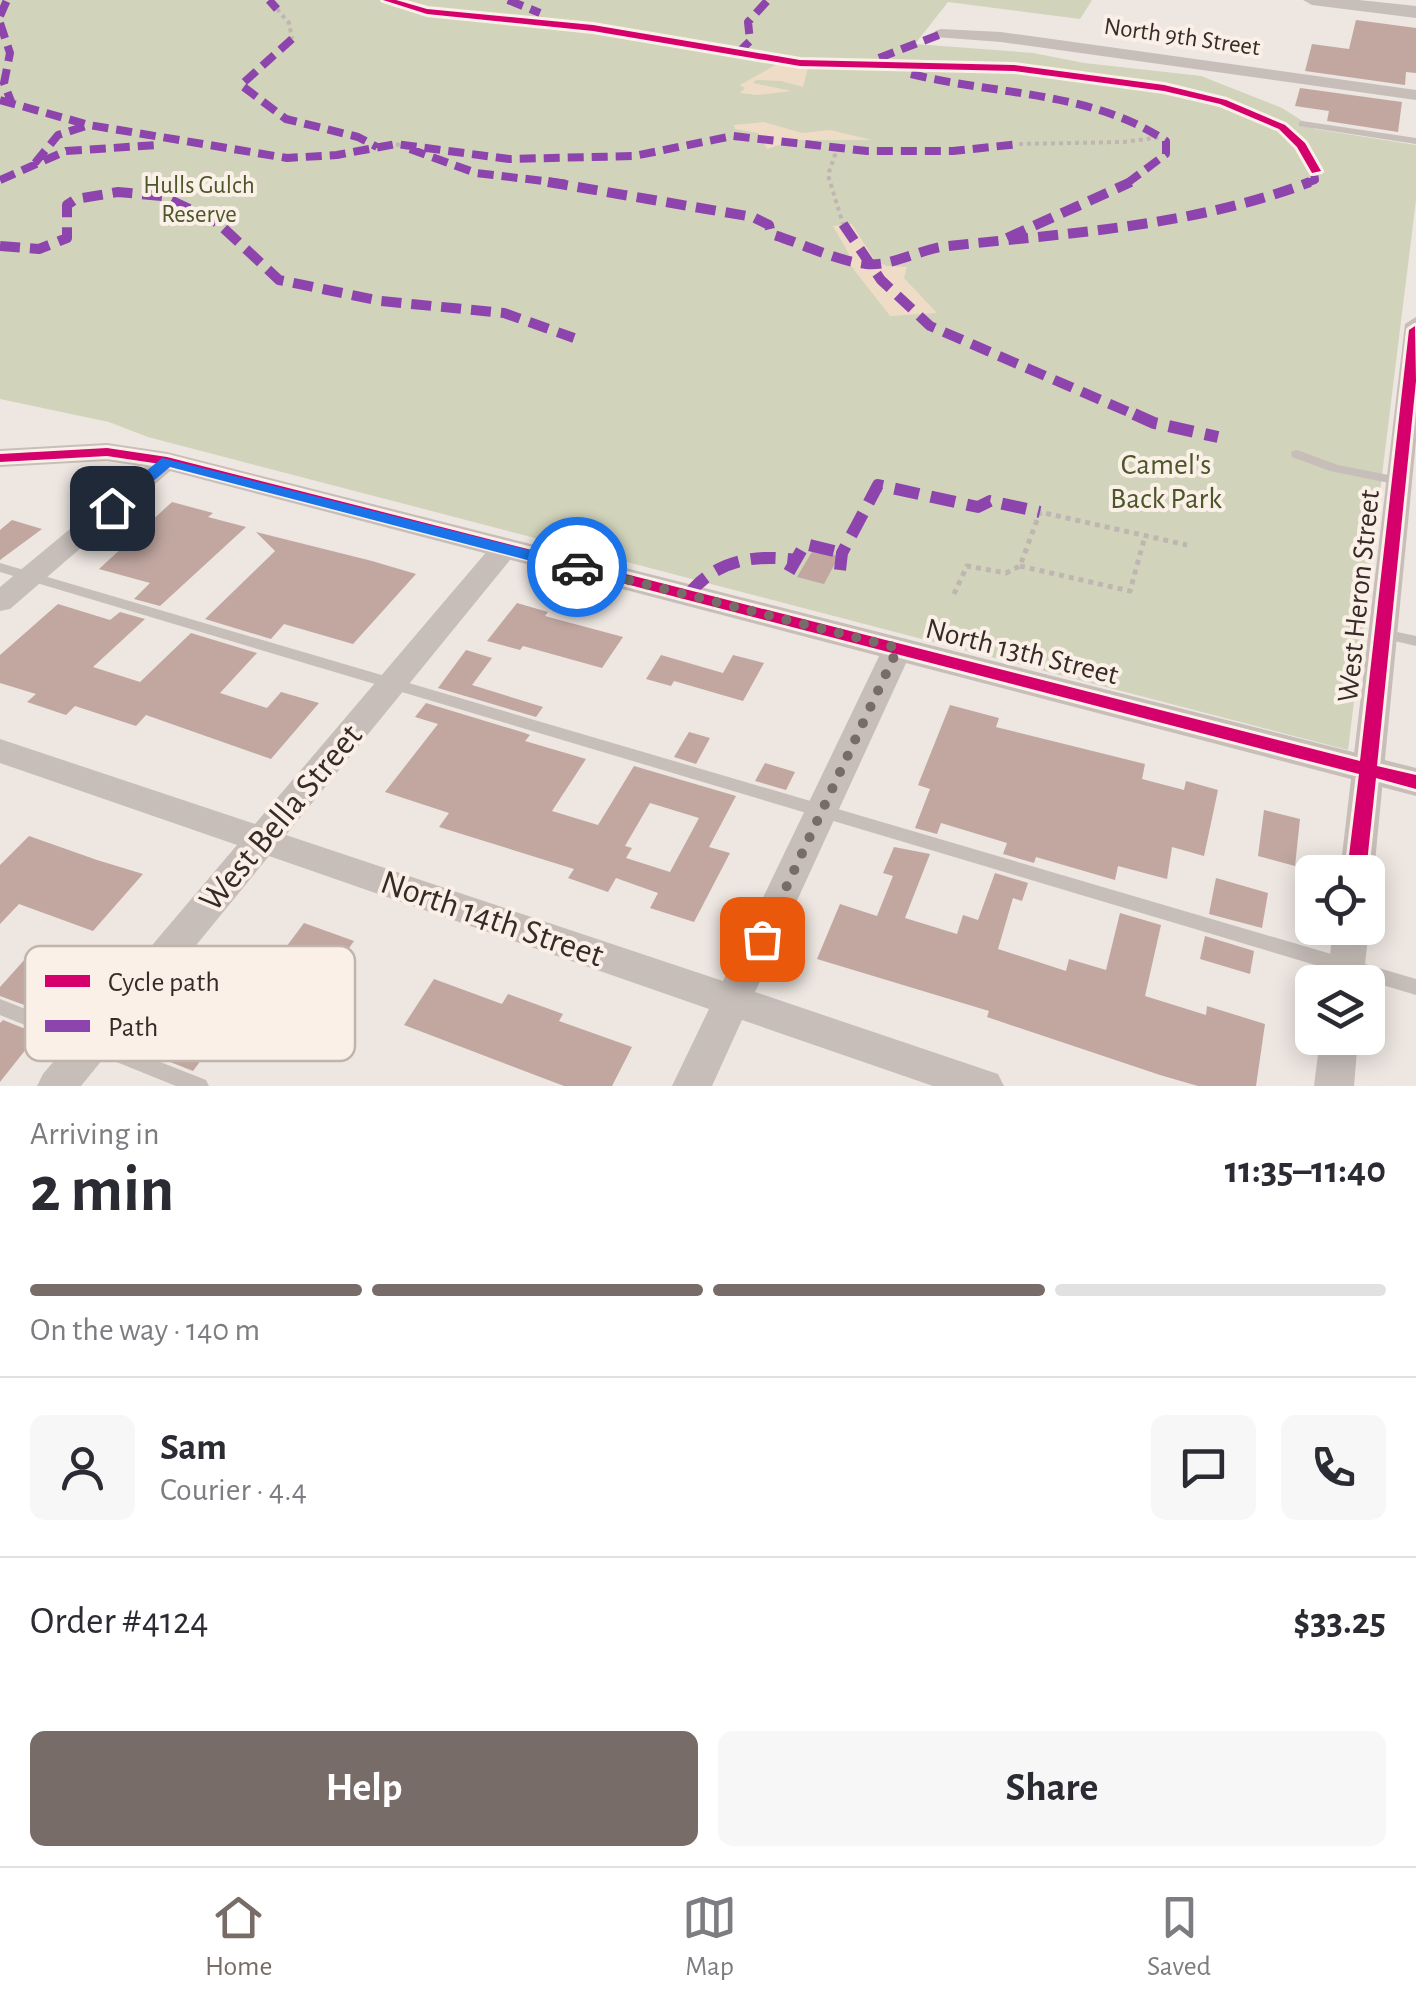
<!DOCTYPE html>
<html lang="en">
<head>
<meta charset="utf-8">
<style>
  :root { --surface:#fff; --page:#f7f7f7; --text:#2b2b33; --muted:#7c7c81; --line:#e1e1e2; --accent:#776c68 }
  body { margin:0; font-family:"Alegreya Sans",sans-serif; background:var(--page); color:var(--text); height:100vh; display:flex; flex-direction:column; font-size:38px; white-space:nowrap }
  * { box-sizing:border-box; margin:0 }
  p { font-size:32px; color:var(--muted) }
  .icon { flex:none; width:55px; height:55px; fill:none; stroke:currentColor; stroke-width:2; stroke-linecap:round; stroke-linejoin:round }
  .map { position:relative; height:1086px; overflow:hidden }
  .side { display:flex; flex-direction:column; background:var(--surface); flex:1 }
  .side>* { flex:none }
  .tools { position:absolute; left:1295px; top:855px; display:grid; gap:20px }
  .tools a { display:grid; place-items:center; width:90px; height:90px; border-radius:15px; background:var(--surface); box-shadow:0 5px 25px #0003; font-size:50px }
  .pin { position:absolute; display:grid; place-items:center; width:85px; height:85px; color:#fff; margin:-42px; border-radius:20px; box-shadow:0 5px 15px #0006 }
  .courier { position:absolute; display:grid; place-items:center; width:100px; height:100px; margin:-50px; border:8px solid #1a73e8; border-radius:50%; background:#fff; color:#222; box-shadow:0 2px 12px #0007 }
  .summary em { font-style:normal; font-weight:700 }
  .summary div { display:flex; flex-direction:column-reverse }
  .summary { display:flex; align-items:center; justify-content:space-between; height:170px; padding:0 30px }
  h1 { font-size:65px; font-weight:700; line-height:75px }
  .bar { display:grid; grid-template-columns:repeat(4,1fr); gap:15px 10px; align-content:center; height:120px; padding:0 30px }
  .bar i { height:12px; border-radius:8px; background:var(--line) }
  .bar .active { background:var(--accent) }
  .bar p { grid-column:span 4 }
  .line { display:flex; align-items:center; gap:25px; padding:0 30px; border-top:2px solid var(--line) }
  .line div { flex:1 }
  .round { display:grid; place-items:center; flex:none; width:105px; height:105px; border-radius:15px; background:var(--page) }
  .primary-button { display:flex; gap:20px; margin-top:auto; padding:20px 30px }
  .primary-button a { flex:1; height:115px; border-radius:15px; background:var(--accent); color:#fff; font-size:40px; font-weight:700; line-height:115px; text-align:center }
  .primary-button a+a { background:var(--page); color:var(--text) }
  .dock { display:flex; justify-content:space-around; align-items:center; height:140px; border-top:2px solid var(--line); background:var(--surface); font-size:28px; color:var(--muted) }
  .dock a { display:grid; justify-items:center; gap:5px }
  .dock .active { color:var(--accent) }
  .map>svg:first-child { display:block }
  .green { fill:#d1d3ba }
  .sand { fill:#efdcc6 }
  .building { fill:#c2a7a1; fill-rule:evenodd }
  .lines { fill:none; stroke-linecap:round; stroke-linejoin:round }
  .path-far1 { stroke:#bfb6b2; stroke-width:4; stroke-dasharray:4 4; stroke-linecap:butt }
  .path { stroke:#bfb6b2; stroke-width:5; stroke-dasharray:5 5; stroke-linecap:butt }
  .service { fill:#c7beb9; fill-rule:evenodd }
  .minor { fill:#c7beb9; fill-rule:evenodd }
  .tertiary { fill:#c7beb9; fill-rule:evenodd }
  .quiet-far2 { stroke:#8e44ad; stroke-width:8; stroke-dasharray:16 8; stroke-linecap:butt }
  .quiet-far1 { stroke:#8e44ad; stroke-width:10; stroke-dasharray:20 10; stroke-linecap:butt }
  .quiet { stroke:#8e44ad; stroke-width:12; stroke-dasharray:25 12; stroke-linecap:butt }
  .cycleway-casing { stroke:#fbf0e7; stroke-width:6 }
  .cycleway { fill:#d6006c; fill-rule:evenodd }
  .route { fill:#1a73e8 }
  .done { stroke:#776c68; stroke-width:10; stroke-dasharray:0 18 }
  .labels { text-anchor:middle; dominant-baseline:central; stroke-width:8; stroke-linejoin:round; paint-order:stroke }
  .far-street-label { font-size:25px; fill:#382b27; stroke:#fbf0e7 }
  .far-park-label { font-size:25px; fill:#4c5729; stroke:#fbf0e7 }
  .park-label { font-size:30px; fill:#4c5729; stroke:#fbf0e7 }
  .street-label { font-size:30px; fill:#382b27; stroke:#fbf0e7 }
  .near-street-label { font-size:35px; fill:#382b27; stroke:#fbf0e7 }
  .key { fill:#fbf0e7; stroke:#c0b5ad; stroke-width:2.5 }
  .key-label { font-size:28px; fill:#382b27 }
</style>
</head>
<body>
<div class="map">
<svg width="1416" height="1086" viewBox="0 0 1416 1086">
  <rect width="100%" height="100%" fill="#ede6e1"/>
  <!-- green -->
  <path class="green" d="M0 0H1092L1080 19 948 2 915 44 1033 53 1084 63 1201 76 1282 108 1315 129 1416 145V200L1348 750 148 437 109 422 0 399Z"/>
  <!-- sand -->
  <path class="sand" d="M777 64 808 68 803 87 781 81 756 80 753 83 792 91 757 95 740 93 745 88 740 85Z
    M764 122 802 133 830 130 872 140H795L767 149 758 133 735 129 734 125Z
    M852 224 875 261 887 266 907 267 904 278 937 313 890 316 848 262 849 254 833 226Z"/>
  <!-- building -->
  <path class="building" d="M1356 20 1416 28V73L1406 72 1405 85 1305 71 1312 44 1349 49Z
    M1300 88 1402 102 1398 132 1327 121 1329 111 1295 106Z
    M172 502 213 513 208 517 246 527 160 606 134 599 150 583 99 569Z
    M12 520 42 529 0 560V530Z
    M256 532 372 561 416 574 353 644 284 624 271 639 205 619 275 551Z
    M813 550 839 556 824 584 797 577Z
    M517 603 548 612 545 616 623 637 602 668 523 646 520 650 487 641Z
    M58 604 110 620 120 612 145 619 93 667 140 682 191 633 257 653 220 693 267 708 281 692 319 703 271 759 146 715 136 726 75 706 66 715 27 702 36 694 0 683V655Z
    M466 650 492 658 472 685 543 707 536 717 438 688Z
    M661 655 723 673 733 655 764 663 743 701 674 681 671 686 646 679Z
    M426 703 525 733 530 735 525 741 586 759 552 811 598 825 634 766 736 796 709 847 730 853 694 922 650 908 658 893 616 878 608 892 568 878 574 869 439 827 449 813 385 792 438 724 415 717ZM650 803 699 818 670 872 626 858 632 848 625 846Z
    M950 705 999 718 996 727 1145 764 1142 779 1184 790 1186 781 1218 790 1204 856 1172 847 1167 879 1118 866 1115 880 1036 857 1034 863 1003 854 1007 843 941 823 937 834 915 828 930 789 918 785Z
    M689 732 710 738 696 764 674 757Z
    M765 763 795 772 786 790 755 781Z
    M1264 810 1300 819 1295 866 1258 856Z
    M29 836 97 860 143 874 93 931 19 904 0 924V865Z
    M894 847 930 854 905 918 957 934 963 915 978 920 995 873 1028 883 1022 901 1013 898 998 949 1066 971 1069 959 1106 970 1120 913 1161 925 1145 996 1206 1015 1207 1006 1265 1024 1256 1086H1198L1160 1075 987 1017 989 1011 817 959 840 904 877 916 893 876 883 873Z
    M1216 878 1268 893 1262 928 1209 914Z
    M304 923 354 941 317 993 266 974Z
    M1205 936 1254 951 1250 974 1200 959Z
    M26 958 84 981 54 1016 0 996V987Z
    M209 973 239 984 218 1010 234 1016 193 1071 155 1056 199 999 190 996Z
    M434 979 502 1004 508 994 563 1014 559 1021 632 1047 612 1086H564L404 1025Z
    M3 1020 38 1034 0 1082V1023Z"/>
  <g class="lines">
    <!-- path-far1 -->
    <path class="path-far1" d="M277 9 289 23 292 39
      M396 144 410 149
      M1019 144 1124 142 1161 137
      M838 146 828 175 843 224"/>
    <!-- path -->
    <path class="path" d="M1020 566 1130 591 1145 536
      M954 594 967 566 1006 573 1020 566 1040 512 1187 545"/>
    <!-- service -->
    <path class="service" d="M1302 121 1416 138V144L1299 126V122Z
      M1297 450 1338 465 1399 477 1406 481 1399 485 1330 471 1292 457 1291 454 1292 451Z
      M0 563 1416 979V995L0 572Z
      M1383 629 1416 636V646L1378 637 1376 634 1378 631Z
      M0 999 206 1080 209 1086H176L0 1015Z"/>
    <!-- minor -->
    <path class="minor" d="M941 29 1001 32 1416 90V100L1001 42 935 37V31Z
      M1416 317V441L1374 872 1368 882V872H1340L1405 324Z
      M167 453 176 456 180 461 176 466 10 609 0 611V587L158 456Z
      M504 540 514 543 518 549 514 555 286 835 723 981 883 648 887 641H909L913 648 755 992 998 1074 1004 1086H933L742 1020 712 1086H672L709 1009 269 856 81 1086H37L43 1074 237 845 0 763V739L255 824 494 543Z
      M1368 925 1369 928 1363 982H1327L1333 928Z
      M1320 1038H1358L1354 1086H1314Z"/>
    <!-- tertiary -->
    <path class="tertiary" d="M1303 0H1359L1416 6V18L1312 5Z
      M107 443 167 452 1416 768V796L166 470 107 461 0 467V449Z"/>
    <!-- quiet-far2 -->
    <path class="quiet-far2" d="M269 0 277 9
      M508 0 540 13
      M0 16 7 0
      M0 23 10 53 4 83 12 104
      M292 39 241 85 286 119 358 137 377 147
      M738 53 750 41 748 22 768 0
      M879 58 941 34
      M911 74C995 95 1092 91 1166 141V154L1126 184
      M0 100 89 125 287 158 337 155 396 144 509 159 634 156 733 136 867 151H953L1019 144
      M410 149 476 173 569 184
      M35 163 58 135 89 125
      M0 180 66 151 158 145
      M1304 184 1315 180 1313 166"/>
    <!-- quiet-far1 -->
    <path class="quiet-far1" d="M548 182 753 217 769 225 771 234C801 243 836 261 866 264 892 267 922 248 948 246 1071 233 1194 226 1310 182
      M843 224 881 280 930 326 1140 417
      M1007 238 1131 182
      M0 246 39 249 67 238V205L76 199 118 192 162 196 218 223 279 280 381 301 504 313 574 338"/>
    <!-- quiet -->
    <path class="quiet" d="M1134 414 1154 423 1218 437
      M840 570 842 553 878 485 978 507 990 501 1040 512
      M789 572 805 544 842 553
      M688 595C716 560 753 554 796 560"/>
    <!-- cycleway casing -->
    <g class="cycleway-casing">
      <path id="cycleway" d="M383 0H396L427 9 593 25 800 60 1014 65 1164 85 1226 100 1285 125 1305 143 1321 171 1312 173 1297 147 1279 129 1220 104 1164 91 1014 71 800 66 593 31 427 14Z
        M1415 326 1416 381 1377 766 1416 775V789L1376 778 1366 872H1347L1359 774 167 465 107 456 0 462V454L107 448 167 457 1360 761 1409 330Z"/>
    </g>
    <!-- cycleway -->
    <use href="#cycleway" class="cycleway"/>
  </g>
  <!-- route -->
  <path class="route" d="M162 458 577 562 585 567 577 573 170 467 118 511H106V504Z"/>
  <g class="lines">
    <!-- done -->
    <path class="done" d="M577 567 898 648 762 939"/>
  </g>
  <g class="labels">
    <!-- far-street labels -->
    <g class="far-street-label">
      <text transform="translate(1182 37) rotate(8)">North 9th Street</text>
    </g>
    <!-- far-park labels -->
    <g class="far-park-label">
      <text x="199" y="185">Hulls Gulch<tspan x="199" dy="29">Reserve</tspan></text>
    </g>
    <!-- park labels -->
    <g class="park-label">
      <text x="1166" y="465">Camel's<tspan x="1166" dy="34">Back Park</tspan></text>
    </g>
    <!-- street labels -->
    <g class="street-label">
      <text transform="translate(1359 596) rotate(-84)">West Heron Street</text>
      <text transform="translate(1022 652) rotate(14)">North 13th Street</text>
    </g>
    <!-- near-street labels -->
    <g class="near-street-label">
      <text transform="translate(281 818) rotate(-50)">West Bella Street</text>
      <text transform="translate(492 919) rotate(19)">North 14th Street</text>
    </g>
  </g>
  <!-- legend -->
  <rect x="25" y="946" width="330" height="115" rx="15" class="key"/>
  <rect x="45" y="975" width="45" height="12" fill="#d6006c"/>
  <rect x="45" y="1020" width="45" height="12" fill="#8e44ad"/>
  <g class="key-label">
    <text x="108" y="991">Cycle path</text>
    <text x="108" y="1036">Path</text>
  </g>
</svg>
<div class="tools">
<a><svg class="icon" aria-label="locate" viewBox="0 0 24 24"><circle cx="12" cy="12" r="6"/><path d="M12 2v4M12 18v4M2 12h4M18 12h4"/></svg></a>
<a><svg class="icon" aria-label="layers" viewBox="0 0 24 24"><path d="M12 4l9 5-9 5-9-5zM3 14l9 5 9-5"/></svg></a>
</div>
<div class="pin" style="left:762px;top:939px;background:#ea580c"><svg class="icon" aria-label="bag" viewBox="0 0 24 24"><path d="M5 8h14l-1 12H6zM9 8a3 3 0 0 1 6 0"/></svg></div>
<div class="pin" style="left:112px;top:508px;background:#1f2937"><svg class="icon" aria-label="home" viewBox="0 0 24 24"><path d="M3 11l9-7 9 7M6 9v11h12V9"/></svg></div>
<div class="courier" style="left:577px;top:567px"><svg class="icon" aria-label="car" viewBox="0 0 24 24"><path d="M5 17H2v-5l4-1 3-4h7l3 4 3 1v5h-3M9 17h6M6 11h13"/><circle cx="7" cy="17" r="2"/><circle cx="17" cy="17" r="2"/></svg></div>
</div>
<section class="side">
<div class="summary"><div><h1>2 min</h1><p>Arriving in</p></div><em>11:35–11:40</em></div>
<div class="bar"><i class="active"></i><i class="active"></i><i class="active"></i><i></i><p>On the way · 140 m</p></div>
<div class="line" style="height:180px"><a class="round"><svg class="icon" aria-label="person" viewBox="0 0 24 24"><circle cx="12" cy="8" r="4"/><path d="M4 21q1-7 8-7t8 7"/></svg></a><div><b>Sam</b><p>Courier · 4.4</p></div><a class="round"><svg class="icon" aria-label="chat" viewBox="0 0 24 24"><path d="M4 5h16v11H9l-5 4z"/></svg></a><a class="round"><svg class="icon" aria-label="phone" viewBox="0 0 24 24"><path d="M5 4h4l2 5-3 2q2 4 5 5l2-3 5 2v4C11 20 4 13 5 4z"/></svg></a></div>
<div class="line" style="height:130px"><div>Order #4124</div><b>$33.25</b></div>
<div class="primary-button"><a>Help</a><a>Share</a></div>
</section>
<nav class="dock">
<a class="active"><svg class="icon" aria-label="home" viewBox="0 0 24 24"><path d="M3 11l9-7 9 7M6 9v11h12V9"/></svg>Home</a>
<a><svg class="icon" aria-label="map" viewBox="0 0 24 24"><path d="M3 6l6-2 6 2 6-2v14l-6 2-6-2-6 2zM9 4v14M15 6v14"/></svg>Map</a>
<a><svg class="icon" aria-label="saved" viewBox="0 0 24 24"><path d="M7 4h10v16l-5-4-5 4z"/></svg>Saved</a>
</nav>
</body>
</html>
